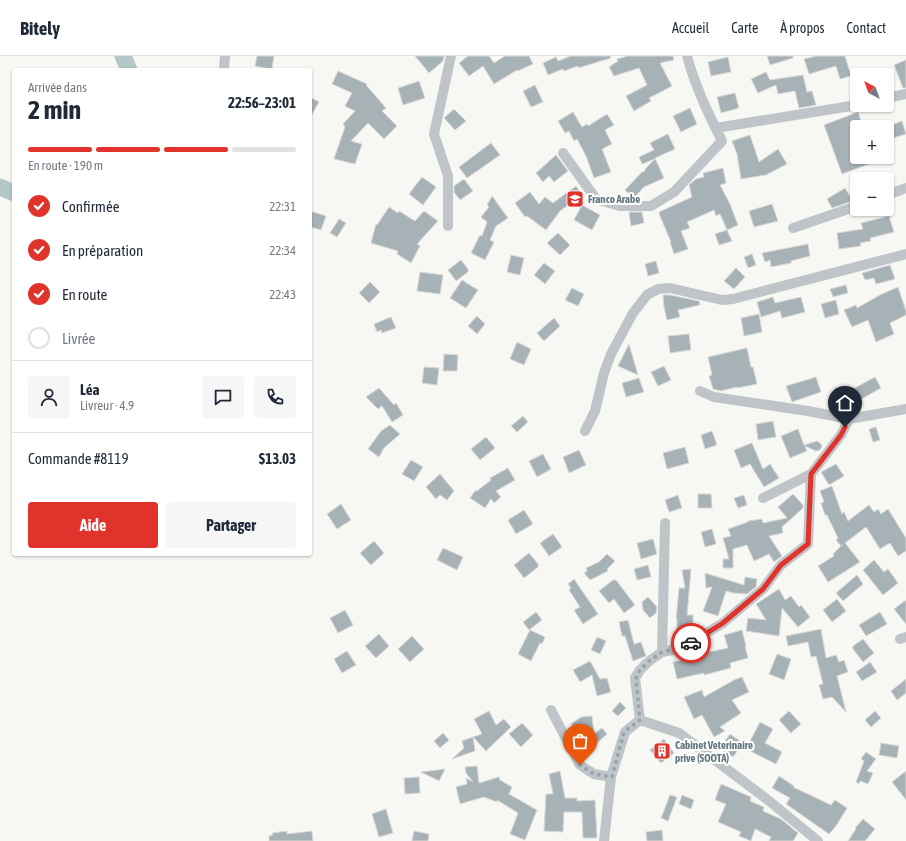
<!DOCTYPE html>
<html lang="fr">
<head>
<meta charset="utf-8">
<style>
  :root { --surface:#fff; --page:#f6f6f7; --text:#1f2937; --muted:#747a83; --line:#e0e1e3; --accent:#e0332b }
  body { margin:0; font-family:"Asap Condensed",sans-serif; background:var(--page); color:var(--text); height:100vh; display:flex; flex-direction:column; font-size:15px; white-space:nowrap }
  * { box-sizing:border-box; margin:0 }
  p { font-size:13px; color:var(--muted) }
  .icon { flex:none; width:22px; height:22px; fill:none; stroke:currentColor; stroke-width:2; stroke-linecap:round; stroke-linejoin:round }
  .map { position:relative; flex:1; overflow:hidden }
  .details { position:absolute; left:12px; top:12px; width:300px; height:488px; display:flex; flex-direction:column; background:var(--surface); border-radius:4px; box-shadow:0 1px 3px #0004 }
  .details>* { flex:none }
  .needle { width:26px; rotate:319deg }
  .fabs { position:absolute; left:850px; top:12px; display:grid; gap:8px }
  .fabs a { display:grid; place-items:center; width:44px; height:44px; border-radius:4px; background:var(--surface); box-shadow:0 1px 3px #0004; font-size:20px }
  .pin { position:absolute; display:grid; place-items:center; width:34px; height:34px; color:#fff; margin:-41px -17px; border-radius:50% 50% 50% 0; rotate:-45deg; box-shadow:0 0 4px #0007 }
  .pin .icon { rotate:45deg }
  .courier { position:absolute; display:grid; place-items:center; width:40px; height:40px; margin:-20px; border:3px solid #e0332b; border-radius:50%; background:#fff; color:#222; box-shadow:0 1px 5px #0007 }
  .headline em { font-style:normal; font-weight:700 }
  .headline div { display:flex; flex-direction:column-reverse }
  .headline { display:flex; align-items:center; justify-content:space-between; height:68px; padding:0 16px }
  h1 { font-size:26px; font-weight:700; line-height:30px }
  .bar { display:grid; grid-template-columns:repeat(4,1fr); gap:6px 4px; align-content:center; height:48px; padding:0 16px }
  .bar i { height:5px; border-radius:3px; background:var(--line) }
  .bar .active { background:var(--accent) }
  .bar p { grid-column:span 4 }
  .line { display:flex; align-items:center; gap:10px; padding:0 16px; border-top:1px solid var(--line) }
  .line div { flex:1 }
  .round { display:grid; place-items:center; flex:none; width:42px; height:42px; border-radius:4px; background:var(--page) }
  ol { padding:0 16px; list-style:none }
  li { display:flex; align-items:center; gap:12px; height:44px }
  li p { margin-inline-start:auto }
  li .icon { padding:4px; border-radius:50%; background:var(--accent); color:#fff; stroke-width:4 }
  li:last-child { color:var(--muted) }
  li i { width:22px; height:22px; border:2px solid var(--line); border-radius:50% }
  .action { display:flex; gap:8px; margin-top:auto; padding:8px 16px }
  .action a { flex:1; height:46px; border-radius:4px; background:var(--accent); color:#fff; font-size:16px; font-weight:700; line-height:46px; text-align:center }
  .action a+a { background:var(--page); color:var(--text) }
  header { display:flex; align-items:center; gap:24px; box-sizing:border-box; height:56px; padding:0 20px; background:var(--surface); border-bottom:1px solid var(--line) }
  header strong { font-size:19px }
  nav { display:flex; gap:22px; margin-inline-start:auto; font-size:14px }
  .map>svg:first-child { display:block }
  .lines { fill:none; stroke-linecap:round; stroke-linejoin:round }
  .river { stroke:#b5c6c7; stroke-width:17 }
  .building { fill:#a7b2b6; stroke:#d9d8d7 }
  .street { stroke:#bec4c7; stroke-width:10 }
  .done { stroke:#97a4a8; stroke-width:4; stroke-dasharray:0 7.2 }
  .route { stroke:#e0332b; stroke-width:5 }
  .labels { text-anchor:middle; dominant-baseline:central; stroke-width:4; stroke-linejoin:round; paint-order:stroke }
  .poi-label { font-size:11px; font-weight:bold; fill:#63787f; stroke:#fff; text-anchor:start }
</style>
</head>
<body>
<header>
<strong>Bitely</strong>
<nav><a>Accueil</a><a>Carte</a><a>À propos</a><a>Contact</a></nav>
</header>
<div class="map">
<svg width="906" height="785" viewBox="0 0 906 785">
  <rect width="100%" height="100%" fill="#f7f7f4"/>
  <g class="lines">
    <!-- river -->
    <path class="river" d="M123 0 129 14
      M0 131 14 137"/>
  </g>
  <!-- building -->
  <path class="building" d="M257 0H274L272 13 255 10Z
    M415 0H444L443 5 429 17Z
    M468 0H489L494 7 505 0H529L533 8 518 15 517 14 494 28 483 10 469 20 459 7Z
    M571 0H610L611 2 578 12V10L564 15 563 13 548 19 543 7 556 1 558 5Z
    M628 0H673L674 4 660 7 672 30 649 42 651 45 634 55 626 40 647 29 639 12 614 20 609 11 618 5 617 3Z
    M767 0H793V2L770 9Z
    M816 0H845L851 20 840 23 836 10 809 18 804 3Z
    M728 1 731 16 711 20 708 6Z
    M906 4V32H903L894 9Z
    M338 15 367 28 366 29 386 52 382 55 397 70 384 83 368 67 351 85 362 88 355 108 334 103 345 71 343 68 355 55 345 50 352 37 332 28Z
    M766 16 770 24 803 19 807 36 812 35 816 49 799 52 795 35 778 38 776 29 758 37 751 23Z
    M419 25 425 42 403 49 398 32Z
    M535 29 543 46 531 51 523 35Z
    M735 37 739 52 721 57 717 41Z
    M310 41 319 46 310 62Z
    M690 52 697 68 681 76 673 60Z
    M454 53 466 65 455 74 444 62Z
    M573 56 582 71 587 68 588 70 607 58 614 69 605 74 612 88 602 93 611 116 594 122 586 100 577 83 574 85 569 75 565 77 558 65Z
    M858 56 863 71H857V101L885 102 842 118 824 69Z
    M902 65 906 78 890 83 887 71H886Z
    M668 78 675 93 655 102 664 122 644 131 634 142 625 134 642 116 645 115V113L655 103 642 108 639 101 654 94 650 87Z
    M750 79 759 106 778 93 787 108 766 119 741 123 737 98 732 85Z
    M491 87 500 99 467 122 459 111Z
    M556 99 568 115 554 126 549 120 543 126 536 117Z
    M723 112 726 127 720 129 730 148 738 169 727 174 732 185 719 189 715 178 727 174 720 158 716 160 714 154 687 166 690 172 681 175 688 193 674 198 670 186H671L660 160 659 156 692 141 689 129 696 123 704 121 703 117Z
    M422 121 436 131 423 149 409 138Z
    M464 123 473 135 460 144 454 136V130Z
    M576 130 582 139 560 155 546 174 527 160 525 161 515 147 530 136 539 148 545 141 553 147Z
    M845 132 853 145 832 152 827 143Z
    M492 140 508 162 496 170 490 184 494 186 485 204 471 197 480 179 482 180 487 166 481 161 489 151 487 149Z
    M772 148 778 165 754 171 749 155Z
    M582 149 600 159 592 174 574 164Z
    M389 151 398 157 399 155 415 165 424 155 438 165 417 188 420 190 411 207 397 198 398 195 371 187 376 168 377 169Z
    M310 155 326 160 321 174 310 171Z
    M629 156H642L644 167 631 170Z
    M889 160 894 176 870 182 871 185 860 187 861 190 839 193 837 177 863 173 861 167Z
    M339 163 346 167 337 181 330 177Z
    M558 177 570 189 560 199 547 187Z
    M808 188 810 200 791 205V207L771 211 770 204 765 206 762 197Z
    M752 198 756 209 748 212 744 201Z
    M511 199 524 202 520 219 507 216Z
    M461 204 468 213V216L456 225 448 214Z
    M656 205 659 217 648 220 645 208Z
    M544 207 555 215 545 228 534 219Z
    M890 209 895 223 876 228 874 222 865 224 862 217Z
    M736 212 745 221 734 233 724 225Z
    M420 216 443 219 440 238 417 235Z
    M462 224 478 234 466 252 450 242Z
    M370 226 380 236 369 247 359 237Z
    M846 229 848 237 833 241 830 233Z
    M898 231 906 255V259L890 267 894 278 876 286 868 264 852 271 844 254 856 249 857 252 880 239Z
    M572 232 584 238 578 250 565 244Z
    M663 239H670L699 245 700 249 678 254 680 261 667 264 664 251Z
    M773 241 775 247 801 241 805 256 782 262 780 255 761 261 757 246Z
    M836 244 839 258 825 262 821 248Z
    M759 258 762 276 744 280 741 262Z
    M477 260 485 268 477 278 468 270Z
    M391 261 396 272 382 277 381 274 377 276 374 268Z
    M554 262 560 270 544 285 537 277Z
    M689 278 691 294 670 297 668 280Z
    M517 286 531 293 524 309 510 303Z
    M629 288 638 319 618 310Z
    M747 292 751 311H753L757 328 737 332V331L721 335 713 333 709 320 712 319 708 301Z
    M444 298 458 299 457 315H443Z
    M664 310 671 324 658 330 651 316Z
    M424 311 439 312 437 329 422 327Z
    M816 321 821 336 792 346 786 330Z
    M875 321 881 332 849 350 844 336 846 333 850 331 853 333Z
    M639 322 644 336 626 341 622 327Z
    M379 332 394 349 396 347 403 359 392 366 382 350 378 353 366 341Z
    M523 360 528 366 517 376 511 370Z
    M773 365 776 381 758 384 756 368Z
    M390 369 400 378 384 392 379 401 368 393 381 375Z
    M876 371 880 384 873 386 869 373Z
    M798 373 804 389 817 385 820 387 822 390 820 394 816 395 805 390 807 395 790 402 781 380Z
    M712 375 717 389 705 393 701 379Z
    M486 381 495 392 480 404 471 393Z
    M752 387 763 413 770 408 779 422 764 431 750 408 741 412 734 394Z
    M685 391 689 407 667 413 663 397Z
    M579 394 586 409 569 417 563 401Z
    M543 398 551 413 537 421 529 405Z
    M411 404 423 411 414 425 402 418Z
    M836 408 844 420 829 429 821 416Z
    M508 412 515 424 496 435 501 441 494 447 491 443 485 452 470 442 475 435H477L491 424 490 422Z
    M440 418 454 435 447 444 440 439 436 443 426 431Z
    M832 430 842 458 844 456 848 465 869 449 874 456 878 453 881 458 888 453 906 482V495L898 500 890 487 880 493 866 471 845 487 860 506 828 526 818 510 834 500 833 498 843 488 841 490 836 484 838 482 827 459H825L821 447 824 446 820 435Z
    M698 438H711L712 452H698Z
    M793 438 803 449V452L782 471 783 477 769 480 782 500 774 506 769 498 754 505 747 489 733 493V512H723V503H729L723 482 731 480 728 473 748 466V465L762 463 763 467 787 462 778 451Z
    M678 439 682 452 669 456 665 444Z
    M744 439 747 449 738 452 734 442Z
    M341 448 351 464 337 473 327 458Z
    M524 454 533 468 516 478 508 464Z
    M712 473 716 488 705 491 701 476Z
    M553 478 562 491 549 500 540 487Z
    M653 483 657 498 641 503 637 487Z
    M374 485 384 497 371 509 360 497Z
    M443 492 463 501 457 514 437 504Z
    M529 497 538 508V511L524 522 514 509Z
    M607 498 615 505 607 513 608 515 590 524 584 517 587 515 586 512 599 506Z
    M874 504 884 516 888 513 898 527 883 539 863 514Z
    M648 509 651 521 637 524 634 513Z
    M691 513 687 559H693V577H677V563H676L679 532H685L682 514Z
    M705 517 744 529 745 521 757 523 756 531 747 538 733 537 726 535 718 560 703 555 712 531 706 532Z
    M857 519 863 528 843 545 836 537Z
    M574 523 598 558 583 568 574 554 580 551 569 534 571 532 568 528Z
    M613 524H616L635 549 624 557 614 543 609 547 599 535Z
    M779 533 785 544 791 540 799 551 801 549 810 561 798 571 782 552 779 580 746 575 748 562 766 564 756 548Z
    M648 541 657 551 656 557 650 562 643 554 642 546Z
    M837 543 846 555 832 566 823 554Z
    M906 544V568L894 553Z
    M345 554 353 569 338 577 330 562Z
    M536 556 542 564 529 574 523 566Z
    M880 556 887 568 866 580 859 569Z
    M628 564 634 588 641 586 646 600 633 605 625 580H622L619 566Z
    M821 573 826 602 836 599 839 606 844 604 848 616 837 620 846 656 832 641 823 643 819 629 823 628 816 600 811 601 808 586 788 590 786 580Z
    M530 574 545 581 542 588 540 587 531 605 518 598Z
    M742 574 746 590H745L748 602 730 607 731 612 704 619V617L677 623 673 606 700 600 699 598 728 592 724 579Z
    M379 578 389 590 376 602 365 590Z
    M412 580 424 593 410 606 398 593Z
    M597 581 606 585 600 598 591 594Z
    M863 583 874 597 863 606 853 593V590Z
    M347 595 356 609 342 617 334 603Z
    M777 598 791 603 784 624 769 618Z
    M590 605 600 623 607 622 611 636 597 640 592 619 580 626 573 614Z
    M870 606 877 616 862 625 856 616Z
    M742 621 749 636 732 644 741 657 720 671 725 675 714 681 702 659 694 663 684 641 702 634 704 641 734 624Z
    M906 623V637L897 644 891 635Z
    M620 646 626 652 618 660 612 655Z
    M489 655 496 669 504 663 511 671 486 695 473 681 482 678 474 663Z
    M789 655 801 668 791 677 779 664Z
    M875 655 881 662 871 671 865 664Z
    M592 660 594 678 602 672 607 678 596 688V692L582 675 578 678 571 668 581 661Z
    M760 666 773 673 765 687 782 696 776 708 750 695 748 689Z
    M522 667 533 679 521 691 509 678Z
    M443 677 449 684 440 692 434 685Z
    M730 678 743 687 733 701 720 693Z
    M473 681 475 695 452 703 464 692 462 685Z
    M664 683 674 697 661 707 650 694Z
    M881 687 899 690 897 702 879 699Z
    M866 696 876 703 867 715 873 717 868 728 860 725 859 728 856 726 864 705 861 703Z
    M477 710 479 727 499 721 500 724 512 731 509 738 537 754 525 784 510 778 518 757 497 744V746L484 741 460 748 456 731 467 728 466 722 473 726 466 717 465 711Z
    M445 713 439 725 421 716Z
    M560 715 565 742H577V745L595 744 597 782H583L582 756H564L563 776 544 775 546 738H553L549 718Z
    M906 715V744L892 726Z
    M779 720 794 730 793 731 831 749 835 744 847 752 836 770 829 778 786 748 790 742 772 732Z
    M419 721 420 737 405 738 404 722Z
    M721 728 751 741 750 745 764 751 763 755 781 763 798 777 793 785H769L771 781 755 773 751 785 739 780 741 776 718 766 726 748 715 744Z
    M670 739 677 741 668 765 661 762Z
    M682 739 694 744 691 753 679 748Z
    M386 753 393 777 379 781 372 758Z
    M863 763 875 773 865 785H848L856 773 855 772Z
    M662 774 663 785H647L646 776Z
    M287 775V778L312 775 313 785H269V780L273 779 272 777Z
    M414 775 429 778 428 785H412Z"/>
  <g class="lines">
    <!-- street -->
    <path class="street" d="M224 14 225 0
      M887 42 906 38
      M716 72 857 49
      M563 97 596 143 620 150H651L674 136 722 85C708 57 695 30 687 0
      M887 139 906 132
      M448 170V120L434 78 451 0
      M793 172 857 150
      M700 335 714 341 808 355 849 363 906 353
      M585 375 595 355 604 317 611 298 633 257 647 239 658 233 670 232 722 244 733 243 906 198
      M763 442 811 418 841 379 849 363
      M900 583 906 581
      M662 596 665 467
      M551 654 580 709 594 718 611 721
      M640 664 635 622 640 614 648 606 662 596 682 592 723 567 763 533 781 509 808 488 811 418
      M604 785 611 721 625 676 640 664 679 677 768 744 818 785"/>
  </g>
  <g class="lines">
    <!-- done -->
    <path class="done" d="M580 709 594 718 612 721 624 676 640 664 636 622 640 614 648 606 662 596 682 592 691 587"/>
    <!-- route -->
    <path class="route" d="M691 587 723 567 763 533 781 509 808 488 811 418 841 379 845 371"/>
  </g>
  <!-- icons -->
  <defs>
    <g id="school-square" transform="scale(0.9)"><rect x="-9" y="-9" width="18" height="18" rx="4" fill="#e0332b" stroke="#fff"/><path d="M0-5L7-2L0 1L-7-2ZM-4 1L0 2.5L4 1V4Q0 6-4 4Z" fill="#fff"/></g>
    <g id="building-square" transform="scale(0.9)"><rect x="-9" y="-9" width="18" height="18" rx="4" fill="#e0332b" stroke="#fff"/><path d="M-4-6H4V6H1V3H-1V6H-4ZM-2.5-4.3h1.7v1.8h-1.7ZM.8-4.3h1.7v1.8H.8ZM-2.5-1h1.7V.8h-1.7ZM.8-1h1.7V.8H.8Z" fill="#fff"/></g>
  </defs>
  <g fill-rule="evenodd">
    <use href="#school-square" x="575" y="143"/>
    <use href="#building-square" x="662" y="695"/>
  </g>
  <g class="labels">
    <!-- poi labels -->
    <g class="poi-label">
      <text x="588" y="143">Franco Arabe</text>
      <text x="675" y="689">Cabinet Veterinaire<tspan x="675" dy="13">prive (SOOTA)</tspan></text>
    </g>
  </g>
</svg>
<div class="fabs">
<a><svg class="needle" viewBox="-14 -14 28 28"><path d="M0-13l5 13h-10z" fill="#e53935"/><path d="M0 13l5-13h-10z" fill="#747a83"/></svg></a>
<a>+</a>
<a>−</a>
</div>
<div class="pin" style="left:580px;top:709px;background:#ea580c"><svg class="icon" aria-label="bag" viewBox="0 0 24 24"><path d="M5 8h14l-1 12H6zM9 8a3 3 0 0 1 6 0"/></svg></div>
<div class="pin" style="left:845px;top:371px;background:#1f2937"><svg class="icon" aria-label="home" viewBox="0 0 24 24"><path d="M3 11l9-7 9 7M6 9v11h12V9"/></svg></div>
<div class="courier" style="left:691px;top:587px"><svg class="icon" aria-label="car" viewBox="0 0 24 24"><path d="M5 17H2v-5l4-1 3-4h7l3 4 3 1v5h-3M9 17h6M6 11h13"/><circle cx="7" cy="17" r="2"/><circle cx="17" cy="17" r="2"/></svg></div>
<section class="details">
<div class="headline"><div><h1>2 min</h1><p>Arrivée dans</p></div><em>22:56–23:01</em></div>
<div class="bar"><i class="active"></i><i class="active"></i><i class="active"></i><i></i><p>En route · 190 m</p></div>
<ol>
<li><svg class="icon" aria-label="check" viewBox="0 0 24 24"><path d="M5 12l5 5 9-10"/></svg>Confirmée<p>22:31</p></li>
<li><svg class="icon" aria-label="check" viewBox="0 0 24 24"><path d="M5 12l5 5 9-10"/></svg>En préparation<p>22:34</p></li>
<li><svg class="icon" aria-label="check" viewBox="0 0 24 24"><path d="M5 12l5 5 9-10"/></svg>En route<p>22:43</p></li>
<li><i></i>Livrée</li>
</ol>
<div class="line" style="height:72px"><a class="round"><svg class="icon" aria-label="person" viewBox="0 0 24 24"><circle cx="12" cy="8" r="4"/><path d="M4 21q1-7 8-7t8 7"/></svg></a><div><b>Léa</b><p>Livreur · 4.9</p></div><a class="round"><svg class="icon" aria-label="chat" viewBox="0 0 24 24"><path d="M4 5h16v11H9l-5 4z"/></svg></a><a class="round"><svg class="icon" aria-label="phone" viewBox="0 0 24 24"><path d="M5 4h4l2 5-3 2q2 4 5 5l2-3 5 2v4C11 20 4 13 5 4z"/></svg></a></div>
<div class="line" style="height:52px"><div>Commande #8119</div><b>$13.03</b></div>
<div class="action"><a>Aide</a><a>Partager</a></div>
</section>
</div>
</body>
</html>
